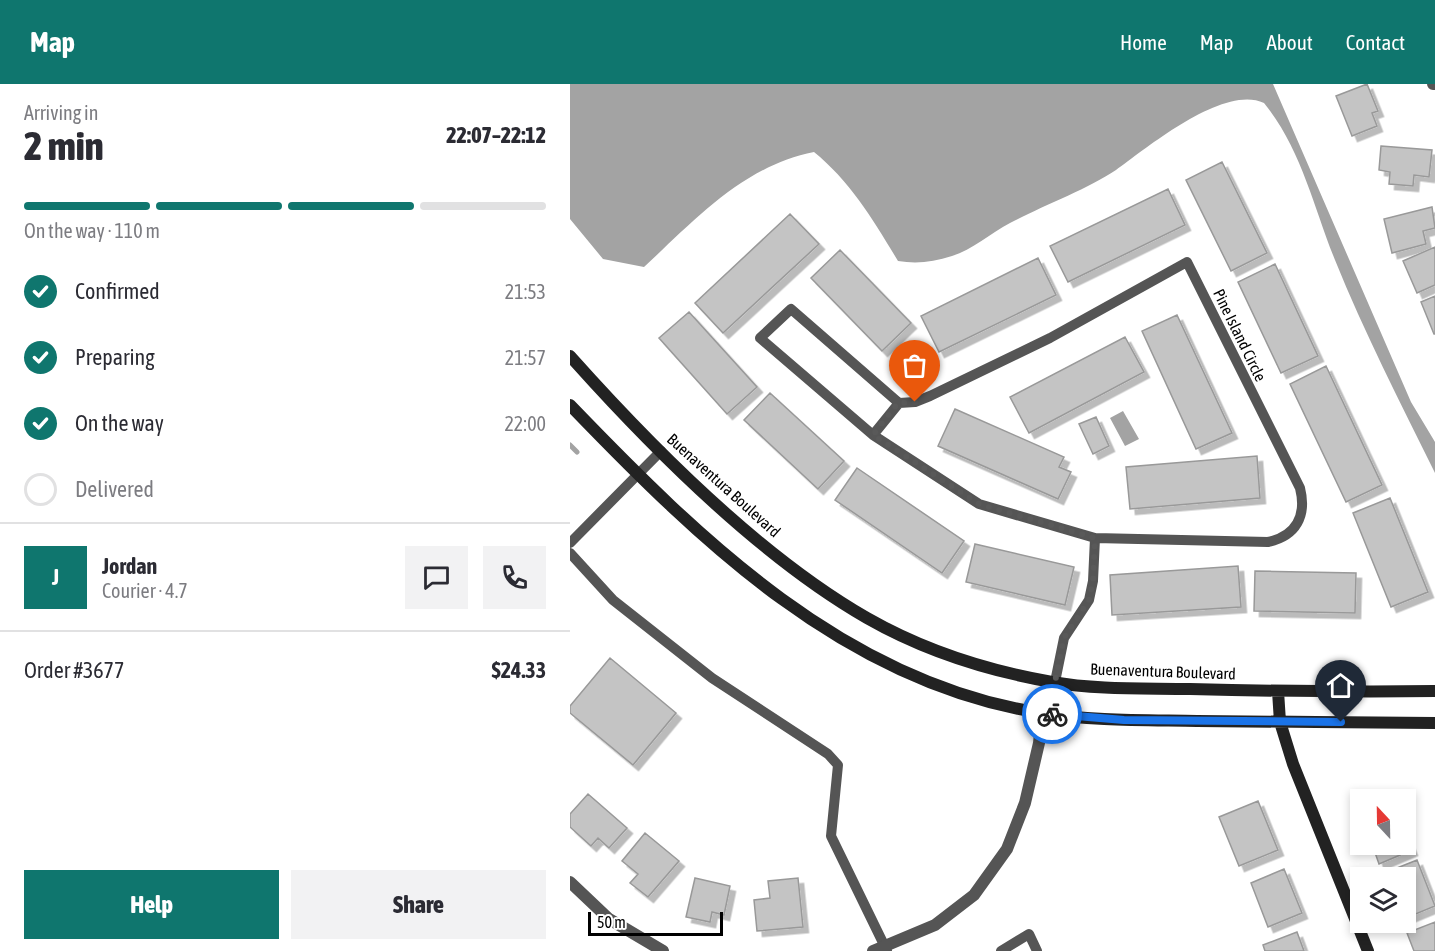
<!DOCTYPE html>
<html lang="en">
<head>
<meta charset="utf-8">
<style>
  :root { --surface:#fff; --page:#f2f2f3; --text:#2b2b33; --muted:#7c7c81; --line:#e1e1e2; --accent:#0f766e }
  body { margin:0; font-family:"Asap Condensed",sans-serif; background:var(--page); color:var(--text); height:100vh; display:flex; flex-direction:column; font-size:22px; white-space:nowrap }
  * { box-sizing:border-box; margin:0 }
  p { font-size:20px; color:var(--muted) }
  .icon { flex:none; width:33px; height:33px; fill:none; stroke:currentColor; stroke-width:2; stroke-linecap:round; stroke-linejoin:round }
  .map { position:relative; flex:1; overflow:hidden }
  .details { display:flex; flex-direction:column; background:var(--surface); width:570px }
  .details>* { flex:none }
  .needle { width:39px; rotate:338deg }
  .fabs { position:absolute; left:780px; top:705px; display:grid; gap:12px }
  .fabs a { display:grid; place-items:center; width:66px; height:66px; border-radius:0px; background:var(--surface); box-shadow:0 3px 9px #0003; font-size:30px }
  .scale { position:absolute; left:18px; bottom:15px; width:135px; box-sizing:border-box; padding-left:6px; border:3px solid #000; border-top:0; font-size:16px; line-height:21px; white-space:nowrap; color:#000; -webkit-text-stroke:4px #fff; paint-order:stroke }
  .pin { position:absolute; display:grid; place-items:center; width:51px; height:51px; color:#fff; margin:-62px -26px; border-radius:50% 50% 50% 0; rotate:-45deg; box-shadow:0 0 6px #0007 }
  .pin .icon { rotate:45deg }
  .courier { position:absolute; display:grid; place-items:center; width:60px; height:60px; margin:-30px; border:4px solid #1a73e8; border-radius:50%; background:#fff; color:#222; box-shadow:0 2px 8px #0007 }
  .summary em { font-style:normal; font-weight:800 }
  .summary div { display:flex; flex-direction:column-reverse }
  .summary { display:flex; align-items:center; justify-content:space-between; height:102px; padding:0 24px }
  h1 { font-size:39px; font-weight:800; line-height:45px }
  .bar { display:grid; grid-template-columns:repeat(4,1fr); gap:9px 6px; align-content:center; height:72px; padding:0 24px }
  .bar i { height:8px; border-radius:4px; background:var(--line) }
  .bar .active { background:var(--accent) }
  .bar p { grid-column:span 4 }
  .line { display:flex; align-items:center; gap:15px; padding:0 24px; border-top:2px solid var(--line) }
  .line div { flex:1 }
  .round { display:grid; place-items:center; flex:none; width:63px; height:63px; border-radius:0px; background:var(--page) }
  ol { padding:0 24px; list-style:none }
  li { display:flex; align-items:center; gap:18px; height:66px }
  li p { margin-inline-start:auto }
  li .icon { padding:6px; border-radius:50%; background:var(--accent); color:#fff; stroke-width:4 }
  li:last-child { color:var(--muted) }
  li i { width:33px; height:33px; border:3px solid var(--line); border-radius:50% }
  .button { display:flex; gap:12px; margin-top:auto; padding:12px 24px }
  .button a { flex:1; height:69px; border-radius:0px; background:var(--accent); color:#fff; font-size:24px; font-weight:800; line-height:69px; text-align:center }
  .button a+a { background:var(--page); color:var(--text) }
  header { display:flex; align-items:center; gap:36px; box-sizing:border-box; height:84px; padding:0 30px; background:var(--accent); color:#fff }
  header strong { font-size:28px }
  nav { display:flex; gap:33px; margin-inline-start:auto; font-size:21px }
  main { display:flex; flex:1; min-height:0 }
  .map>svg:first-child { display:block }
  .water { fill:#a3a3a3 }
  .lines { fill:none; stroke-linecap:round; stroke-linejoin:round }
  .stream { stroke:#a3a3a3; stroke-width:5 }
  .building { fill:#c4c4c4; stroke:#999; stroke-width:1.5; filter:url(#shadow) }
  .lane { stroke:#555; stroke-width:10 }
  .street { stroke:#555; stroke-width:12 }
  .secondary { stroke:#222; stroke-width:12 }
  .done { stroke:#595959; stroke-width:6; stroke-dasharray:0 10.8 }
  .route { stroke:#1a73e8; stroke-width:8 }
  .labels { text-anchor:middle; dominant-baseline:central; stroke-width:4.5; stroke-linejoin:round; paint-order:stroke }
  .street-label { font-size:16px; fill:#000; stroke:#fff }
</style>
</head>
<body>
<header>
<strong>Map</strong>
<nav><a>Home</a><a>Map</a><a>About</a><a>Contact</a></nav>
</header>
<main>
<section class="details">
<div class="summary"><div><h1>2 min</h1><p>Arriving in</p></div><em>22:07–22:12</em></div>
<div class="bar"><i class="active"></i><i class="active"></i><i class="active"></i><i></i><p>On the way · 110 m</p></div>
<ol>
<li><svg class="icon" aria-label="check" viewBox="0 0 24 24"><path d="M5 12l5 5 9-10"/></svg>Confirmed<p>21:53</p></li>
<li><svg class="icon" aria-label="check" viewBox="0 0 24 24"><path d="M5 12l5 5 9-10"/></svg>Preparing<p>21:57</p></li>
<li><svg class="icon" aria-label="check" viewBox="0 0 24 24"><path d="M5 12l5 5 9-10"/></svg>On the way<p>22:00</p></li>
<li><i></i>Delivered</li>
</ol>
<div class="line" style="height:108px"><b class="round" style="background:var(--accent);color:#fff">J</b><div><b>Jordan</b><p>Courier · 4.7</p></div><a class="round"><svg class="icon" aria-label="chat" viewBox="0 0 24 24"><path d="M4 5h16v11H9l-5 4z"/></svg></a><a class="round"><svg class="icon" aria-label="phone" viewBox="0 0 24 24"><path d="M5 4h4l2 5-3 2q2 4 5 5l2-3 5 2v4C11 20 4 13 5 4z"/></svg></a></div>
<div class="line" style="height:78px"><div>Order #3677</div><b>$24.33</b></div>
<div class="button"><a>Help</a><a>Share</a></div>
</section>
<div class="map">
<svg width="865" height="867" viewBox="0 0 865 867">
  <defs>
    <filter id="shadow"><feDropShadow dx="5.5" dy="5.5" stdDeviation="0" flood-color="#0004"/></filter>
  </defs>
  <rect width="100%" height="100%" fill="#fff"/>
  <!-- water -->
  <path class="water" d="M0 0H703L841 318 865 358V389C830 318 794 248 765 176 744 124 731 64 694 19 654 0 578 63 546 86 518 105 472 122 440 139 421 149 402 166 382 172 363 178 347 180 328 177 304 137 280 97 244 68 173 82 125 136 74 183L33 175 0 135Z
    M553 327 569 355 555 362 540 334Z"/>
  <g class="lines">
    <!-- stream -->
    <path class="stream" d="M0 361 7 368"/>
  </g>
  <!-- building -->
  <path class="building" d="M797 0 808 27 802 29 807 42 782 52 766 12Z
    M811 62 862 66 859 93 844 91 843 102 819 100 820 88 809 86Z
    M652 78 697 169 661 187 616 96Z
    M598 105 615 141 498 198 480 162Z
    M862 123 865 144 853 147 856 160 822 169 814 135Z
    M220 130 249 160 153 249 125 219Z
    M865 163V201L847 209 833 177Z
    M270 166 341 239 312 267 241 194Z
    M468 174 486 211 369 268 351 232Z
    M705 180 748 272 711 289 668 198Z
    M865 212V250H864L851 218Z
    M119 228 187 303 157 330 89 254Z
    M607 231 662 349 626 365 572 247Z
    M555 253 574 288 459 349 440 313Z
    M756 282 812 401 776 418 720 300Z
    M200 309 274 377 248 405 174 336Z
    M385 325 494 373 489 383 501 388 488 415 368 362Z
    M526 333 539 362 523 370 509 340Z
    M687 372 690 414 560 425 556 383Z
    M287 384 394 457 372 489 265 416Z
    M820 414 858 508 821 523 783 429Z
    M405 460 504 483 495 521 396 498Z
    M668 482 671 523 542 531 540 491Z
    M685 487 786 489 785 529 684 527Z
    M40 574 106 629 63 681 0 629V622Z
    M18 710 57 744 39 764 28 754 21 762 0 743V730Z
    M688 717 708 766 669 782 649 733Z
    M75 749 109 777 78 813 60 799 68 790 52 777Z
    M836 751 842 766 809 780 802 760H836Z
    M847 776 865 822 836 834V794H814L812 790Z
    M714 785 732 829 698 843 681 799Z
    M125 794 160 802 154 831 142 828 140 838 116 833Z
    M228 794 233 843 187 847 184 816 200 814 198 797Z
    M865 838V867H844L837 849Z
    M727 848 734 867H695L693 861Z"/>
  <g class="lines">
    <!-- lane -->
    <path class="lane" d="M303 351 409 420 525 454 698 458C726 452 737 432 730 404L617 178 480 254 360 312 345 318 329 319 303 351 190 254 221 225 329 319
      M0 459 91 367
      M0 469 43 516 142 594 258 670 268 681 261 752 317 867
      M485 598 494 554 519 516 523 497 525 454
      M431 867 459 850 467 867"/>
    <!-- street -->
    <path class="street" d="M863 0H865
      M0 798 39 835 93 867
      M303 867 365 841 404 811 437 765 455 719 469 659 472 629 485 598"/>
    <!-- secondary -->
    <path class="secondary" d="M0 272C83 365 189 472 297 534 353 566 419 587 482 598 527 606 574 604 620 605 701 607 783 608 865 607
      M0 321C131 457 276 599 471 629 522 637 575 636 627 637 706 638 786 638 865 639
      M708 607 710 638 723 680 798 867"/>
  </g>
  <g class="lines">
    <!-- done -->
    <path class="done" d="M345 318 328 319 303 351 409 420 525 454 523 497 519 516 494 554 485 598 472 629 482 630"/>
    <!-- route -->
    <path class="route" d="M482 630 554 636 771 638"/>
  </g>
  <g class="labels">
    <!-- street labels -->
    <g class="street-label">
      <text transform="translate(670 251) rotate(64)">Pine Island Circle</text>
      <text transform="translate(154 401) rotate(42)">Buenaventura Boulevard</text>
      <text transform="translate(593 587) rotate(2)">Buenaventura Boulevard</text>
    </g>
  </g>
</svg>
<div class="fabs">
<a><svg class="needle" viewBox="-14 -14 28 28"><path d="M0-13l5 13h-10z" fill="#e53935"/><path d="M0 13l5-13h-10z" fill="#7c7c81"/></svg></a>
<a><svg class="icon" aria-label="layers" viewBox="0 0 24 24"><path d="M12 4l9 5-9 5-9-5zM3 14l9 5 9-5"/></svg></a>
</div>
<div class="scale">50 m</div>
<div class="pin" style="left:345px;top:318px;background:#ea580c"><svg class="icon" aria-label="bag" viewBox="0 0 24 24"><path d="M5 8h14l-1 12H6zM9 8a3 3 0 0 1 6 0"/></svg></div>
<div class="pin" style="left:771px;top:638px;background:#1f2937"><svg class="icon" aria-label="home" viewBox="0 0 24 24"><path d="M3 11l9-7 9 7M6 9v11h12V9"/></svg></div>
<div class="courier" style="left:482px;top:630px"><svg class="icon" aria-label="bike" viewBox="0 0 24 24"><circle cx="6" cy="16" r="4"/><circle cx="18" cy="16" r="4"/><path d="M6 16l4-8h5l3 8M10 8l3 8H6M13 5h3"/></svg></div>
</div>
</main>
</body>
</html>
